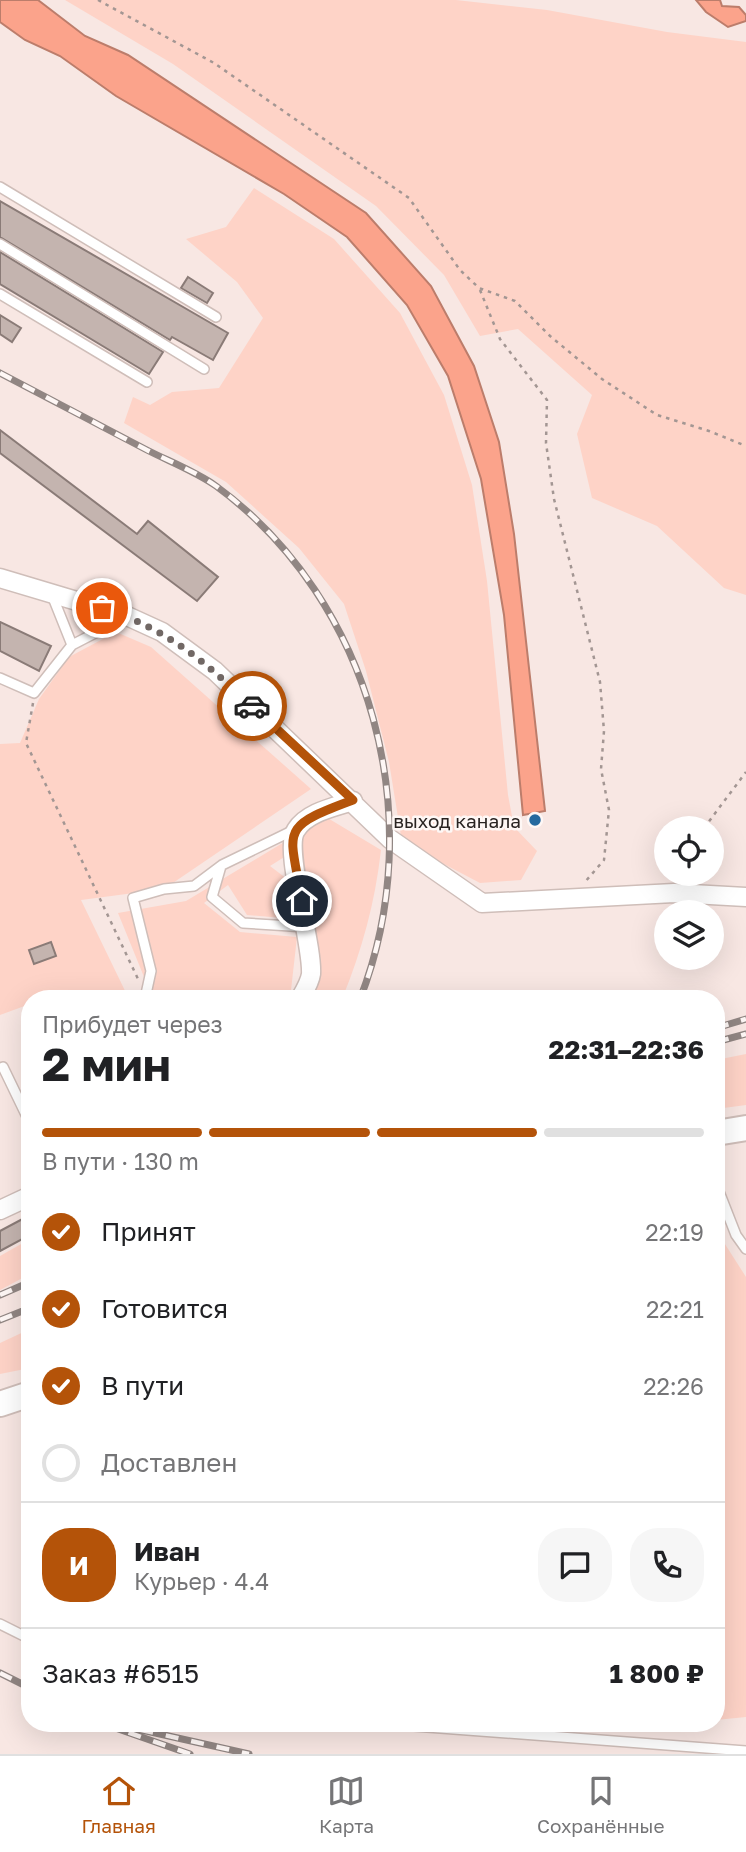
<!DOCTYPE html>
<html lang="ru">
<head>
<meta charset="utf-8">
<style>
  :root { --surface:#fff; --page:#f6f6f6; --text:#202124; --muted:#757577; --line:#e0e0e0; --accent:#b45309 }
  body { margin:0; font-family:"Golos Text",sans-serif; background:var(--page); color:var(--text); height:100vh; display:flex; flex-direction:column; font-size:26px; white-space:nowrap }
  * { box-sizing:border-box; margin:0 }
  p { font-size:23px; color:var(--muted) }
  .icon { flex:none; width:38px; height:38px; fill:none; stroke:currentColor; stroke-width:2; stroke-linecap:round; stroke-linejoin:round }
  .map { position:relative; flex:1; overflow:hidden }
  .side { position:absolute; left:21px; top:990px; width:704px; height:742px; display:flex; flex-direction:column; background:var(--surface); border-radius:28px; box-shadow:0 7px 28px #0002 }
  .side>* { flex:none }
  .fabs { position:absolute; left:654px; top:816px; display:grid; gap:14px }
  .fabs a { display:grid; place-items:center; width:70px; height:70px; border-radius:50%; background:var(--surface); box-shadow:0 7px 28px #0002; font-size:35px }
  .pin { position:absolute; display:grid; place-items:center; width:60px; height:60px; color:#fff; margin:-30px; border:4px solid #fff; border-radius:50%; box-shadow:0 2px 7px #0007 }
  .courier { position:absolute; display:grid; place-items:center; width:70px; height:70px; margin:-35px; border:5px solid #b45309; border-radius:50%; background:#fff; color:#222; box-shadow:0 2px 9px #0007 }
  .head em { font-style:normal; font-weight:700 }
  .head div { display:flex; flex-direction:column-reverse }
  .head { display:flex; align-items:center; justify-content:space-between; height:119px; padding:0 21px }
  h1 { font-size:46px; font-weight:700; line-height:52px }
  .bar { display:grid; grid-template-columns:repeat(4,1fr); gap:10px 7px; align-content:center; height:84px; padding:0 21px }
  .bar i { height:9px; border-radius:5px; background:var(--line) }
  .bar .on { background:var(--accent) }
  .bar p { grid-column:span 4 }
  .line { display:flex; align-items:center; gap:18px; padding:0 21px; border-top:2px solid var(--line) }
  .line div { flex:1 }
  .round { display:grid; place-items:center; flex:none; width:74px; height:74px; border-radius:28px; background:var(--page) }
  ol { padding:0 21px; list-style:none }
  li { display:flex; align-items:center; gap:21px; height:77px }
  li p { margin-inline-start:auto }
  li .icon { padding:7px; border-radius:50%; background:var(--accent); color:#fff; stroke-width:4 }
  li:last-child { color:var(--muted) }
  li i { width:38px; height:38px; border:4px solid var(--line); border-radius:50% }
  .dock { display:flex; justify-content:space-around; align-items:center; height:98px; border-top:2px solid var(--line); background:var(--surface); font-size:19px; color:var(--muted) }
  .dock a { display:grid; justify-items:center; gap:4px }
  .dock .on { color:var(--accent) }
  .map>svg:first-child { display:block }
  .green { fill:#fed3c7 }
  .water { fill:#fba38b; stroke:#bc7d6b; stroke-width:2 }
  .building { fill:#c4b4af; stroke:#8a7b77; stroke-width:2 }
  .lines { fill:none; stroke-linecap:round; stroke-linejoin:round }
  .lane-casing { stroke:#cfbeb9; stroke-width:12 }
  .street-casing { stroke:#cfbeb9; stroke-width:21 }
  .secondary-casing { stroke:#cfbeb9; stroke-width:28 }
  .path { stroke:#a39693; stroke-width:2.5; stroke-dasharray:3.5 5; stroke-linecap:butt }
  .lane { stroke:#fff; stroke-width:9 }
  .street { stroke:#fff; stroke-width:18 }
  .secondary { stroke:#fff; stroke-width:24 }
  .rail-casing { stroke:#918683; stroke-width:7 }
  .rail { stroke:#fef7f5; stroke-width:4.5; stroke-dasharray:13; stroke-linecap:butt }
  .done { stroke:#716865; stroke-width:7; stroke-dasharray:0 12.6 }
  .route { stroke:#b45309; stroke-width:9 }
  .poi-dot { fill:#26699e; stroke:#fef7f5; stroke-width:2.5 }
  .labels { text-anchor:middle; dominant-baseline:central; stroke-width:5; stroke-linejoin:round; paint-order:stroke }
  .poi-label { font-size:19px; fill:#292321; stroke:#fef7f5; text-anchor:end }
</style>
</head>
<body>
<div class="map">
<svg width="746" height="1754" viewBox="0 0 746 1754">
  <rect width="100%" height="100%" fill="#f8e7e3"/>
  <!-- green -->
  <path class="green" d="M65 0H456L547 10 667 32 746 42V595L724 588 657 526 592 498 577 434 592 395 518 329 480 336 444 275 376 206 173 64Z
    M254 188 334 239 400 313 444 395 472 485 487 581 508 795 514 827 537 851 521 880 480 883 402 842 389 762 366 671 344 604 299 548 226 482 124 423 133 397 150 405 172 392 219 388 263 318 237 282 186 239 226 227Z
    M116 632 151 647 311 789 164 889 81 900 129 999H75L73 994C58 990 45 999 30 999V1004L0 1015V744L20 743 39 699 69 657Z
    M326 817 381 850C375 903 362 950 342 999H306C326 953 310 896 297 849L270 866 291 882 294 919 247 915 228 885 204 903 240 932 297 937 290 999H153L118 913 186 901Z
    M746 1054V1105L716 1109V1060Z
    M716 1230 746 1277V1717L716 1720Z
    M30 1239V1274L0 1290V1256Z
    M30 1329V1368L0 1374V1343Z"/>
  <!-- water -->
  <path class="water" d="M0 0H38L85 36 128 55 366 213 431 286 474 366 499 442 514 534 545 811 523 815 504 615 481 479 448 376 407 305 347 237 284 194 116 96 60 56 25 40 0 22Z
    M696 0H720L722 6 739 7 746 15V21L728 27 706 12Z"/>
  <!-- building -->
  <path class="building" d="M0 201 228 333 213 360 172 337 170 340 0 237Z
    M0 252 163 352 149 374 0 284Z
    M188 277 213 293 207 303 181 288Z
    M0 315 21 328 12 342 0 334Z
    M0 430 137 534 148 521 218 577 197 601 0 453Z
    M0 622 51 646 39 671 0 651Z
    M51 942 56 956 34 964 29 950Z
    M30 1215V1235L0 1251V1231Z"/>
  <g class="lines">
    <!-- lane casing -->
    <g class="lane-casing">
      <path id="lane" d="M0 187 216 317
        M0 244 204 369
        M0 294 147 382
        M72 645 126 617
        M0 678 34 693 72 645 52 595
        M221 866 212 897 243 923 306 927
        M149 999 146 994 151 971 133 898 164 889 194 886 222 865 294 830
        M3 1067 30 1123
        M716 1184 736 1235 746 1249
        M0 1624 30 1639
        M387 1724 746 1751"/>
    </g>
    <!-- street casing -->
    <g class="street-casing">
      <path id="street" d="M0 578 127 616 162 632 215 671 390 839 482 903 674 893 746 897
        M300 999C304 992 310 982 311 974 313 943 283 849 296 830 307 812 335 807 353 801
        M0 1210 30 1196"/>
    </g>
    <!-- secondary casing -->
    <g class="secondary-casing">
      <path id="secondary" d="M716 1133 746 1128
        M0 1404 30 1394"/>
    </g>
    <!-- path -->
    <path class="path" d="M98 0 214 63 409 198 460 270 479 288 515 301 550 336 602 379 657 415 709 431 746 446
      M480 290 500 339 547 400 546 443 554 499 600 682 604 731 601 769 609 810 604 860 585 882
      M33 703 26 743 138 979
      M704 828 746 772"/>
    <!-- lane -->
    <use href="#lane" class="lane"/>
    <!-- street -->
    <use href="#street" class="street"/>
    <!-- secondary -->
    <use href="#secondary" class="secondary"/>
    <!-- rail casing -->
    <g class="rail-casing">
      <path id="rail" d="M0 373C48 398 97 424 145 449 168 461 195 471 216 486 373 601 430 820 360 999
        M716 1028 746 1019
        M716 1042 746 1034
        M0 1295 30 1282
        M0 1320 30 1308
        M0 1673 30 1688
        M104 1724 190 1754
        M115 1724 249 1754"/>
    </g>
    <!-- rail -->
    <use href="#rail" class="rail"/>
  </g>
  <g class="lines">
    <!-- done -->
    <path class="done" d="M102 608C166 628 204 661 252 706"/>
    <!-- route -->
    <path class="route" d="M252 706 353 800C277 828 290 829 302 901"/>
  </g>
  <!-- markers -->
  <circle class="poi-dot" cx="535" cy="820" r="7"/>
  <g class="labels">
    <!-- poi labels -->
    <g class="poi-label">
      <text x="521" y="820">выход канала</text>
    </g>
  </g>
</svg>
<div class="fabs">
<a><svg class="icon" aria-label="locate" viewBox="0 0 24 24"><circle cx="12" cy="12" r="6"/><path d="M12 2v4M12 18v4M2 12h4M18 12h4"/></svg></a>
<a><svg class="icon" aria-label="layers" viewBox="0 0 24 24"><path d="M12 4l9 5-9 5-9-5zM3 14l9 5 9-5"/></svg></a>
</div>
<div class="pin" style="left:102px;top:608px;background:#ea580c"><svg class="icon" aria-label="bag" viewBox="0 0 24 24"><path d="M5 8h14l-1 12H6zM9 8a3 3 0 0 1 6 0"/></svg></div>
<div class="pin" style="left:302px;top:901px;background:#1f2937"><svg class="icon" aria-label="home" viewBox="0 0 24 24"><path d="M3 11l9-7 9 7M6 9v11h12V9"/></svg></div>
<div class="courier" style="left:252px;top:706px"><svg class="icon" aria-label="car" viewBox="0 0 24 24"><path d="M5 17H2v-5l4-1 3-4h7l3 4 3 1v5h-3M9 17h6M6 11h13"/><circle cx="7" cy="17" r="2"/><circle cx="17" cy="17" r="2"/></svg></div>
<section class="side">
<div class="head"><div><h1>2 мин</h1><p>Прибудет через</p></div><em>22:31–22:36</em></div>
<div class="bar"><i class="on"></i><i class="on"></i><i class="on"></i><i></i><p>В пути · 130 m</p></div>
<ol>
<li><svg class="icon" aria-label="check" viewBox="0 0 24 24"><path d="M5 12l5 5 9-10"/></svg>Принят<p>22:19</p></li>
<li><svg class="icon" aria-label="check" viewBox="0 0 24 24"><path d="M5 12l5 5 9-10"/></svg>Готовится<p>22:21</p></li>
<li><svg class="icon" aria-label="check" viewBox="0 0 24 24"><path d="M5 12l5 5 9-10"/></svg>В пути<p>22:26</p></li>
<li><i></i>Доставлен</li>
</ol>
<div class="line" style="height:126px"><b class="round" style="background:var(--accent);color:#fff">И</b><div><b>Иван</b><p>Курьер · 4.4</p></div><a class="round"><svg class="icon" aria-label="chat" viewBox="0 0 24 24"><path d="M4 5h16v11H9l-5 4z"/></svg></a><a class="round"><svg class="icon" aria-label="phone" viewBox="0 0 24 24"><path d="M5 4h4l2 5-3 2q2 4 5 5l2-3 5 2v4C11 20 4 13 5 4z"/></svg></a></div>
<div class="line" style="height:91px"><div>Заказ #6515</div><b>1 800 ₽</b></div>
</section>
</div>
<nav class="dock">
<a class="on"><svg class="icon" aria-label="home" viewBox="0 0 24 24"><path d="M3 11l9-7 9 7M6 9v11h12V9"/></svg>Главная</a>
<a><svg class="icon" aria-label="map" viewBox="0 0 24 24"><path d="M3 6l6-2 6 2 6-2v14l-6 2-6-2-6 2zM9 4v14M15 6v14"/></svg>Карта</a>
<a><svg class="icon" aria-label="saved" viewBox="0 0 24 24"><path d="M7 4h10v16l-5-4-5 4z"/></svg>Сохранённые</a>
</nav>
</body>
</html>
